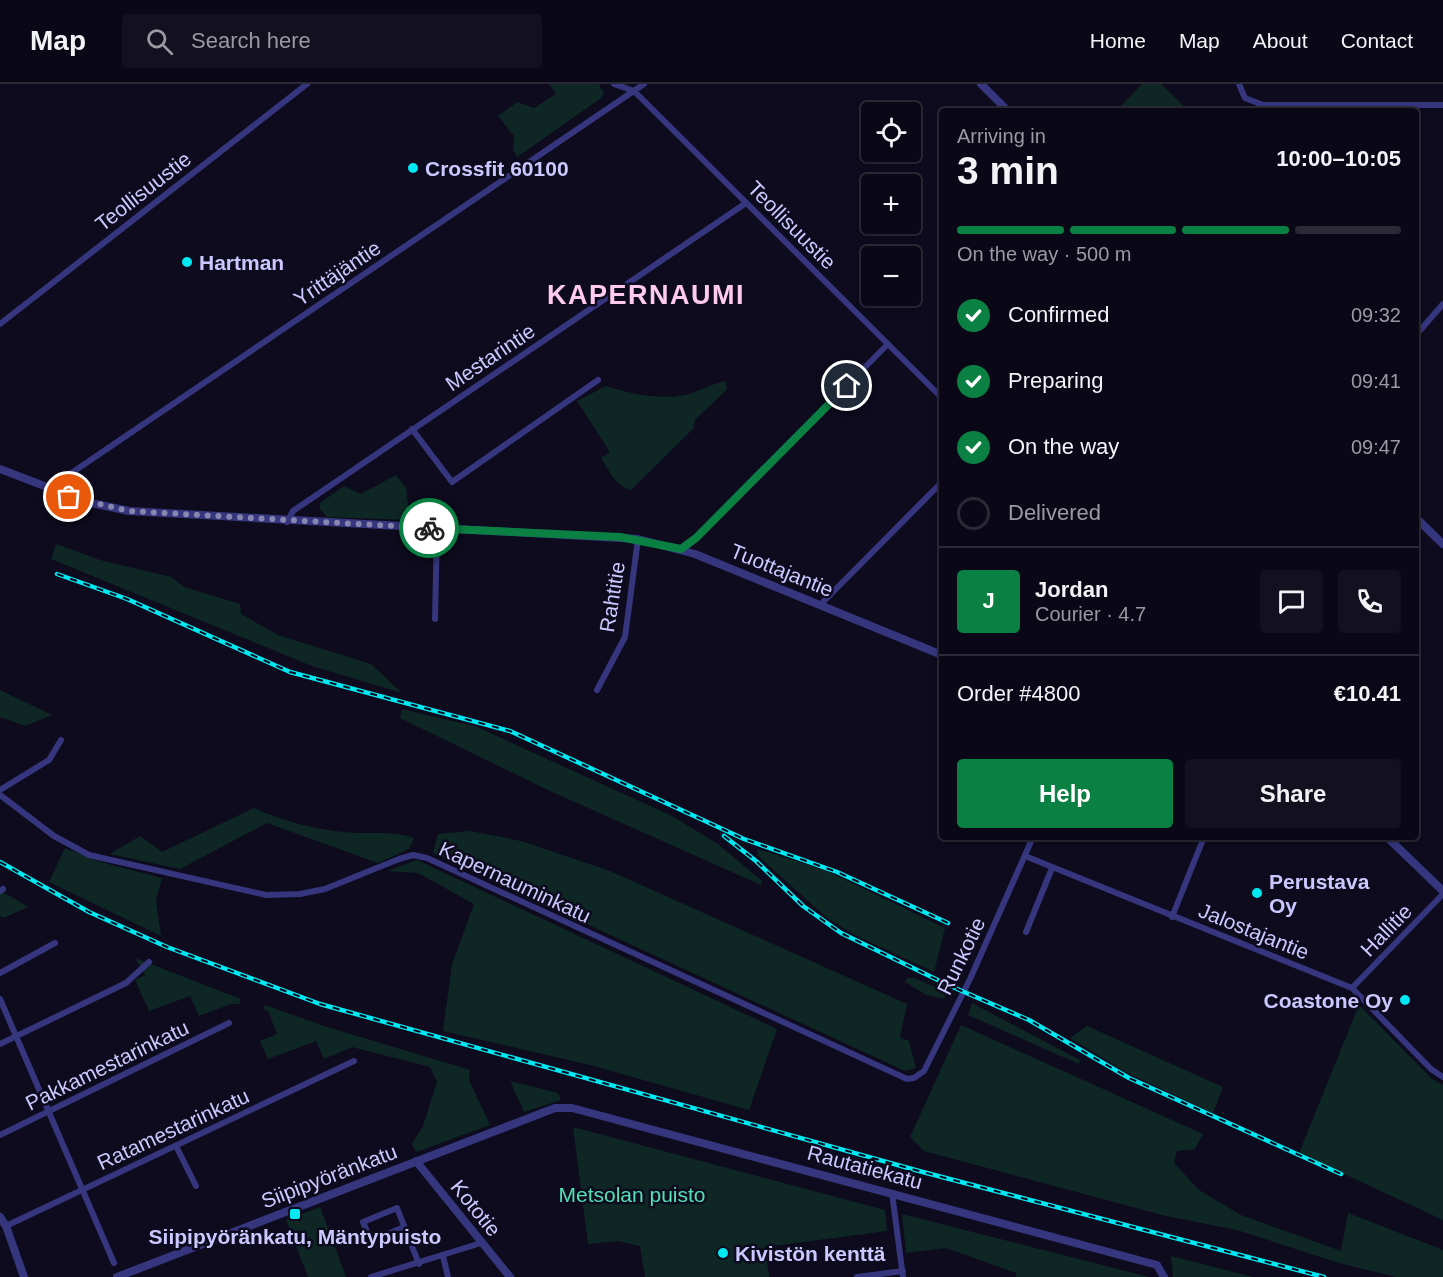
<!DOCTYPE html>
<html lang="en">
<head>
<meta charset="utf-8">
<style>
  :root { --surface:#0a0816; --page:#13111f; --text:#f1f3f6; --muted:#999aa1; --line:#2a2935; --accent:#0b8043 }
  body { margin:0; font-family:Arial,sans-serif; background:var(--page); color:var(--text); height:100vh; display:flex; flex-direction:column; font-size:22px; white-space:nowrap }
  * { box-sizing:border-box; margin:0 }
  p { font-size:20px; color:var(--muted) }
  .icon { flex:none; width:33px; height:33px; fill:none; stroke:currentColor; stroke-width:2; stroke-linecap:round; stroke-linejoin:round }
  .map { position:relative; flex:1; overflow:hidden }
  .panel { position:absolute; left:939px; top:24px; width:480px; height:732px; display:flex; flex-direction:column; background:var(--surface); border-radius:6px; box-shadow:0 3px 9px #0003,0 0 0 2px var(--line) }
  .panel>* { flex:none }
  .buttons { position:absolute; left:861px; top:18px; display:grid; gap:12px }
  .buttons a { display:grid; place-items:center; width:60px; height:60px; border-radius:6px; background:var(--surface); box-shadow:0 3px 9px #0003,0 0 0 2px var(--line); font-size:30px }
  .pin { position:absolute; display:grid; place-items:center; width:51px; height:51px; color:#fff; margin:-26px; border:3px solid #fff; border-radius:50%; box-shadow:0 2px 6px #0007 }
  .courier { position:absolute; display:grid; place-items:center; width:60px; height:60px; margin:-30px; border:4px solid #0b8043; border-radius:50%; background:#fff; color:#222; box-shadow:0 2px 8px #0007 }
  .overview em { font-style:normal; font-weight:800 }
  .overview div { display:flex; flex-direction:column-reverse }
  .overview { display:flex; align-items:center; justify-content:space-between; height:102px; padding:0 18px }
  h1 { font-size:39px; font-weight:800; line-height:45px }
  .bar { display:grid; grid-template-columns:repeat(4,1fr); gap:9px 6px; align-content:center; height:72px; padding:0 18px }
  .bar i { height:8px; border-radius:4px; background:var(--line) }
  .bar .active { background:var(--accent) }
  .bar p { grid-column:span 4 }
  .line { display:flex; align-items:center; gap:15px; padding:0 18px; border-top:2px solid var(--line) }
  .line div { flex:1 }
  .round { display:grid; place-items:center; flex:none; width:63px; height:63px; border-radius:6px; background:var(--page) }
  ol { padding:0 18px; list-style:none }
  li { display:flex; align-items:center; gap:18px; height:66px }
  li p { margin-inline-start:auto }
  li .icon { padding:6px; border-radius:50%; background:var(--accent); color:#fff; stroke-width:4 }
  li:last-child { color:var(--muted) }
  li i { width:33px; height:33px; border:3px solid var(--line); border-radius:50% }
  .cta { display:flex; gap:12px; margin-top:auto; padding:12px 18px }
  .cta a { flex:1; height:69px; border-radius:6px; background:var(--accent); color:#fff; font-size:24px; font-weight:800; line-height:69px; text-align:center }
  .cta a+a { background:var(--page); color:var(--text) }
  header { display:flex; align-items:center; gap:36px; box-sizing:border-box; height:84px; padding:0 30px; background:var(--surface); border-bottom:2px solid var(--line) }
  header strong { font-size:28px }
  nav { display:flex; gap:33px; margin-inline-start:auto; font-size:21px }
  .search { width:420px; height:54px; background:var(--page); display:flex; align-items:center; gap:15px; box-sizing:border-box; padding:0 21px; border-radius:6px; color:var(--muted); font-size:22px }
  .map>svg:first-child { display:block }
  .green { fill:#0e2725 }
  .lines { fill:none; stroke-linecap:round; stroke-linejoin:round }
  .minor { stroke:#35367e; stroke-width:6 }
  .tertiary { stroke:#35367e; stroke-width:8 }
  .rail-casing { stroke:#00e9f3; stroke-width:4.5 }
  .rail { stroke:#0d0b1d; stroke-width:2; stroke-dasharray:7; stroke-linecap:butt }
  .done { stroke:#8886b0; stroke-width:6; stroke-dasharray:0 10.8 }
  .route { stroke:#0b8043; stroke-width:8 }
  .poi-dot { fill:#00e9f3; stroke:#0d0b1d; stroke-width:2 }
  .labels { text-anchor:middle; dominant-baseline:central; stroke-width:5; stroke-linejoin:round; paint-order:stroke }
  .poi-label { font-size:21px; font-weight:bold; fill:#cbc8ff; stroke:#0d0b1d; text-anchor:start }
  .street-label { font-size:21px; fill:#cbc8ff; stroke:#0d0b1d }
  .park-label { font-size:21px; fill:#52e0b4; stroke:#0d0b1d }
  .district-label { font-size:27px; font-weight:bold; letter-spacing:1.5px; fill:#ffcaef; stroke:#0d0b1d }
</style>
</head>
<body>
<header>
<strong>Map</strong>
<div class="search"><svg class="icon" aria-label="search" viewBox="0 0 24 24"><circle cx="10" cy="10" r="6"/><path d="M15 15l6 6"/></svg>Search here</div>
<nav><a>Home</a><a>Map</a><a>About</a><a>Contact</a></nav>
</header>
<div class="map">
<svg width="1443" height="1193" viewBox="0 0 1443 1193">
  <rect width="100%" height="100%" fill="#0d0b1d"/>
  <!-- green -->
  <path class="green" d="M549 0H599L604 9 600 15 517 73 513 65 514 52 498 32 517 18 534 24 556 10Z
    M1142 0H1161L1189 27H1116Z
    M725 297 727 305 695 336 693 345 631 406C616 403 609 386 601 374L610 368 577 317 606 302C631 310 659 316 685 311 696 309 710 300 725 297Z
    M396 391 406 404 410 436 327 433 320 425V419L344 402 361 410Z
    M56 460 100 476 171 493 184 503 240 520 241 530 278 551 371 580 402 609 312 582 51 475Z
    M0 606 52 631 25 642 0 633Z
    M402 625 477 643 672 732 718 760 762 797 761 801 550 707 400 634Z
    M254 724C283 737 312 745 344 748 369 751 390 746 414 754L409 765 378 779 267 739 180 785 110 770 140 752 162 768Z
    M470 747 521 757 610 787 907 920 900 953 909 957 916 984 905 987 433 769 438 750Z
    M65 764 97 777 162 794 156 817 161 852 49 798Z
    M757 765 825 786 945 844 934 888 855 851 827 834 758 772Z
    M417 776 777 945 749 1026 594 982 443 947 452 880 474 820 418 789 387 787Z
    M0 806 28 823 3 834 0 832Z
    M135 874 241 915 239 920H231L199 932 190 912 149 927 135 896 145 891Z
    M907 894H914L947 908 944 915 926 911 905 898Z
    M972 919 1080 976 1079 980 968 931Z
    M265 921 324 942 470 986 469 996 490 1041 416 1068 412 1060 423 1042 437 998 430 983 352 963 324 975 316 957 268 975 260 957 277 950 268 927 263 925Z
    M1359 921 1432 995 1443 1001V1136L1299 1069Z
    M961 941 1203 1050 1195 1065 1177 1067 1174 1079 1199 1106 1241 1131 1341 1167 1348 1129 1443 1166V1193H1396L1339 1179 1237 1146 1166 1132 924 1067 910 1053Z
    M1087 942 1223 1003 1213 1029 1127 989 1070 954Z
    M510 997 558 1009 561 1016 524 1028Z
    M573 1043 885 1126 887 1147 765 1163 769 1193H645L640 1162 618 1157 588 1160Z
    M320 1123 346 1193H308L286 1136Z
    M902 1130 1149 1193H1016V1189L946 1164 906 1169Z
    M1171 1172 1253 1193H1173Z"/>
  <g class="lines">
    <!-- minor -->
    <path class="minor" d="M614 0 634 7 942 314
      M1239 0 1245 14 1263 21H1443
      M0 240 307 0
      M1416 251 1443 220
      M412 345 452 398 598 296
      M51 407 70 390 644 0
      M287 438 293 427 746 119
      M681 465 696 454 888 260
      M820 521 942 398
      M435 535 437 444
      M597 606 625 553 638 455
      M0 706 49 676 61 656
      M0 711 54 752 89 771 266 811 300 810 325 805 399 775 413 771 427 774 907 995 914 994 924 987 970 895 1033 753
      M1025 772 1352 904 1431 985 1443 993
      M0 807 3 805
      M1172 833 1204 753
      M1026 848 1052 784
      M0 889 55 859
      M1352 904 1443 810
      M0 915 114 1179
      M0 960 126 899 149 878
      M0 1051 229 939
      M176 1062 196 1102
      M892 1109 903 1193
      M6 1142 354 977
      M404 1143 371 1157 363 1138 397 1124 419 1180
      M443 1172 448 1193
      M371 1193 481 1159
      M857 1193 903 1187"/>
    <!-- tertiary -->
    <path class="tertiary" d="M981 0 1008 27
      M0 385 86 418 129 427 638 455 695 470 942 571
      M1416 434 1443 460
      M1387 753 1443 807
      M416 1077 510 1193
      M0 1133 6 1142 24 1193
      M117 1193 555 1024H572L1157 1181 1164 1193"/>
    <!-- rail casing -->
    <g class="rail-casing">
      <path id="rail" d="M57 490 127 515 290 588 510 647 744 755 837 788 948 839
        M724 752 756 777 803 822 841 849 948 901 1029 936 1129 994 1341 1090
        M0 778 89 828 167 863 320 920 919 1087 1324 1193"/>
    </g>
    <!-- rail -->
    <use href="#rail" class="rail"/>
  </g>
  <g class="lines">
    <!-- done -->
    <path class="done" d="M69 413 129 427 429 444"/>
    <!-- route -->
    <path class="route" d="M429 444 620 453 681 465 696 454 847 302"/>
  </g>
  <!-- markers -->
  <g class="poi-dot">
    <circle cx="413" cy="84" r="6"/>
    <circle cx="187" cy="178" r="6"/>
    <circle cx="1257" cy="809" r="6"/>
    <circle cx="1405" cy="916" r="6"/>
    <rect x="289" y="1124" width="12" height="12" rx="3"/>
    <circle cx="723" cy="1169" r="6"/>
  </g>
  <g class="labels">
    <!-- poi labels -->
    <g class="poi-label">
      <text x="425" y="84">Crossfit 60100</text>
      <text x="199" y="178">Hartman</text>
      <text x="1269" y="797">Perustava<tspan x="1269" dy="24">Oy</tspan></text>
      <text x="1393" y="916" text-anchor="end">Coastone Oy</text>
      <text x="295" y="1152" text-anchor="middle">Siipipyöränkatu, Mäntypuisto</text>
      <text x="735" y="1169">Kivistön kenttä</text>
    </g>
    <!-- street labels -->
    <g class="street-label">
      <text transform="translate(143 107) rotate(-38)">Teollisuustie</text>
      <text transform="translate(792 141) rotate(45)">Teollisuustie</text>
      <text transform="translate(337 189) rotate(-34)">Yrittäjäntie</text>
      <text transform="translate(490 273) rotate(-34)">Mestarintie</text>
      <text transform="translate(782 486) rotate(22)">Tuottajantie</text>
      <text transform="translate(612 513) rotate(-81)">Rahtitie</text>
      <text transform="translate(515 798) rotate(25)">Kapernauminkatu</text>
      <text transform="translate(1386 846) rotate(-46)">Hallitie</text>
      <text transform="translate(1254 847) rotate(22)">Jalostajantie</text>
      <text transform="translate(961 872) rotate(-64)">Runkotie</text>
      <text transform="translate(107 981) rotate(-26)">Pakkamestarinkatu</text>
      <text transform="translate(173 1045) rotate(-25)">Ratamestarinkatu</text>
      <text transform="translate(865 1083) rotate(15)">Rautatiekatu</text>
      <text transform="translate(329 1092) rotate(-21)">Siipipyöränkatu</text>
      <text transform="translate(476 1124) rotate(51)">Kototie</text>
    </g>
    <!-- park labels -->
    <g class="park-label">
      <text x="632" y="1110">Metsolan puisto</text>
    </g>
    <!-- district labels -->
    <g class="district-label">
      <text x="646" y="211">KAPERNAUMI</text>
    </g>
  </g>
</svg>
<div class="buttons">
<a><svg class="icon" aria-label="locate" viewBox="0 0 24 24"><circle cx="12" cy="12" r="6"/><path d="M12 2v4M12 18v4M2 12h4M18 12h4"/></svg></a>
<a>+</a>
<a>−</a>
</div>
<div class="pin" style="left:69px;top:413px;background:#ea580c"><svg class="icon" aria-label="bag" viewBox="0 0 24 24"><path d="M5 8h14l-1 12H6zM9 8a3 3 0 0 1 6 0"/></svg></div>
<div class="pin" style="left:847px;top:302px;background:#1f2937"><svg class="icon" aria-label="home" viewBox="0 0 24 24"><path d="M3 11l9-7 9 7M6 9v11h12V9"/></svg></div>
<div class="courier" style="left:429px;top:444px"><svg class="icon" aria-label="bike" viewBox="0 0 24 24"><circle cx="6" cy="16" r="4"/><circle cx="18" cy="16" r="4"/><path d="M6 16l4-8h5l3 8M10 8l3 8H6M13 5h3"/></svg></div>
<section class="panel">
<div class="overview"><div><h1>3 min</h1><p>Arriving in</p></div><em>10:00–10:05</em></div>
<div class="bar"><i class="active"></i><i class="active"></i><i class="active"></i><i></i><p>On the way · 500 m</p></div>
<ol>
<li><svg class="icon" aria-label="check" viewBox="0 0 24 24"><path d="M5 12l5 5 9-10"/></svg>Confirmed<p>09:32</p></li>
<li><svg class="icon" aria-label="check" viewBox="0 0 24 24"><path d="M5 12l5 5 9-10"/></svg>Preparing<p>09:41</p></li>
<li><svg class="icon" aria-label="check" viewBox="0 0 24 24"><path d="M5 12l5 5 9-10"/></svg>On the way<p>09:47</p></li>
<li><i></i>Delivered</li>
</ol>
<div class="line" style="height:108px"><b class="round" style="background:var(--accent);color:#fff">J</b><div><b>Jordan</b><p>Courier · 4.7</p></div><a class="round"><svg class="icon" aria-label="chat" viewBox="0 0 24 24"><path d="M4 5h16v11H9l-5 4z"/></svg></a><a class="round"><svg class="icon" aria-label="phone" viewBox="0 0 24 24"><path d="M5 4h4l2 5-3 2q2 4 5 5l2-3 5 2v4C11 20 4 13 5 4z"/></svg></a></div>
<div class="line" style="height:78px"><div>Order #4800</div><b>€10.41</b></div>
<div class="cta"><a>Help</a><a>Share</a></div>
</section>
</div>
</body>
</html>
